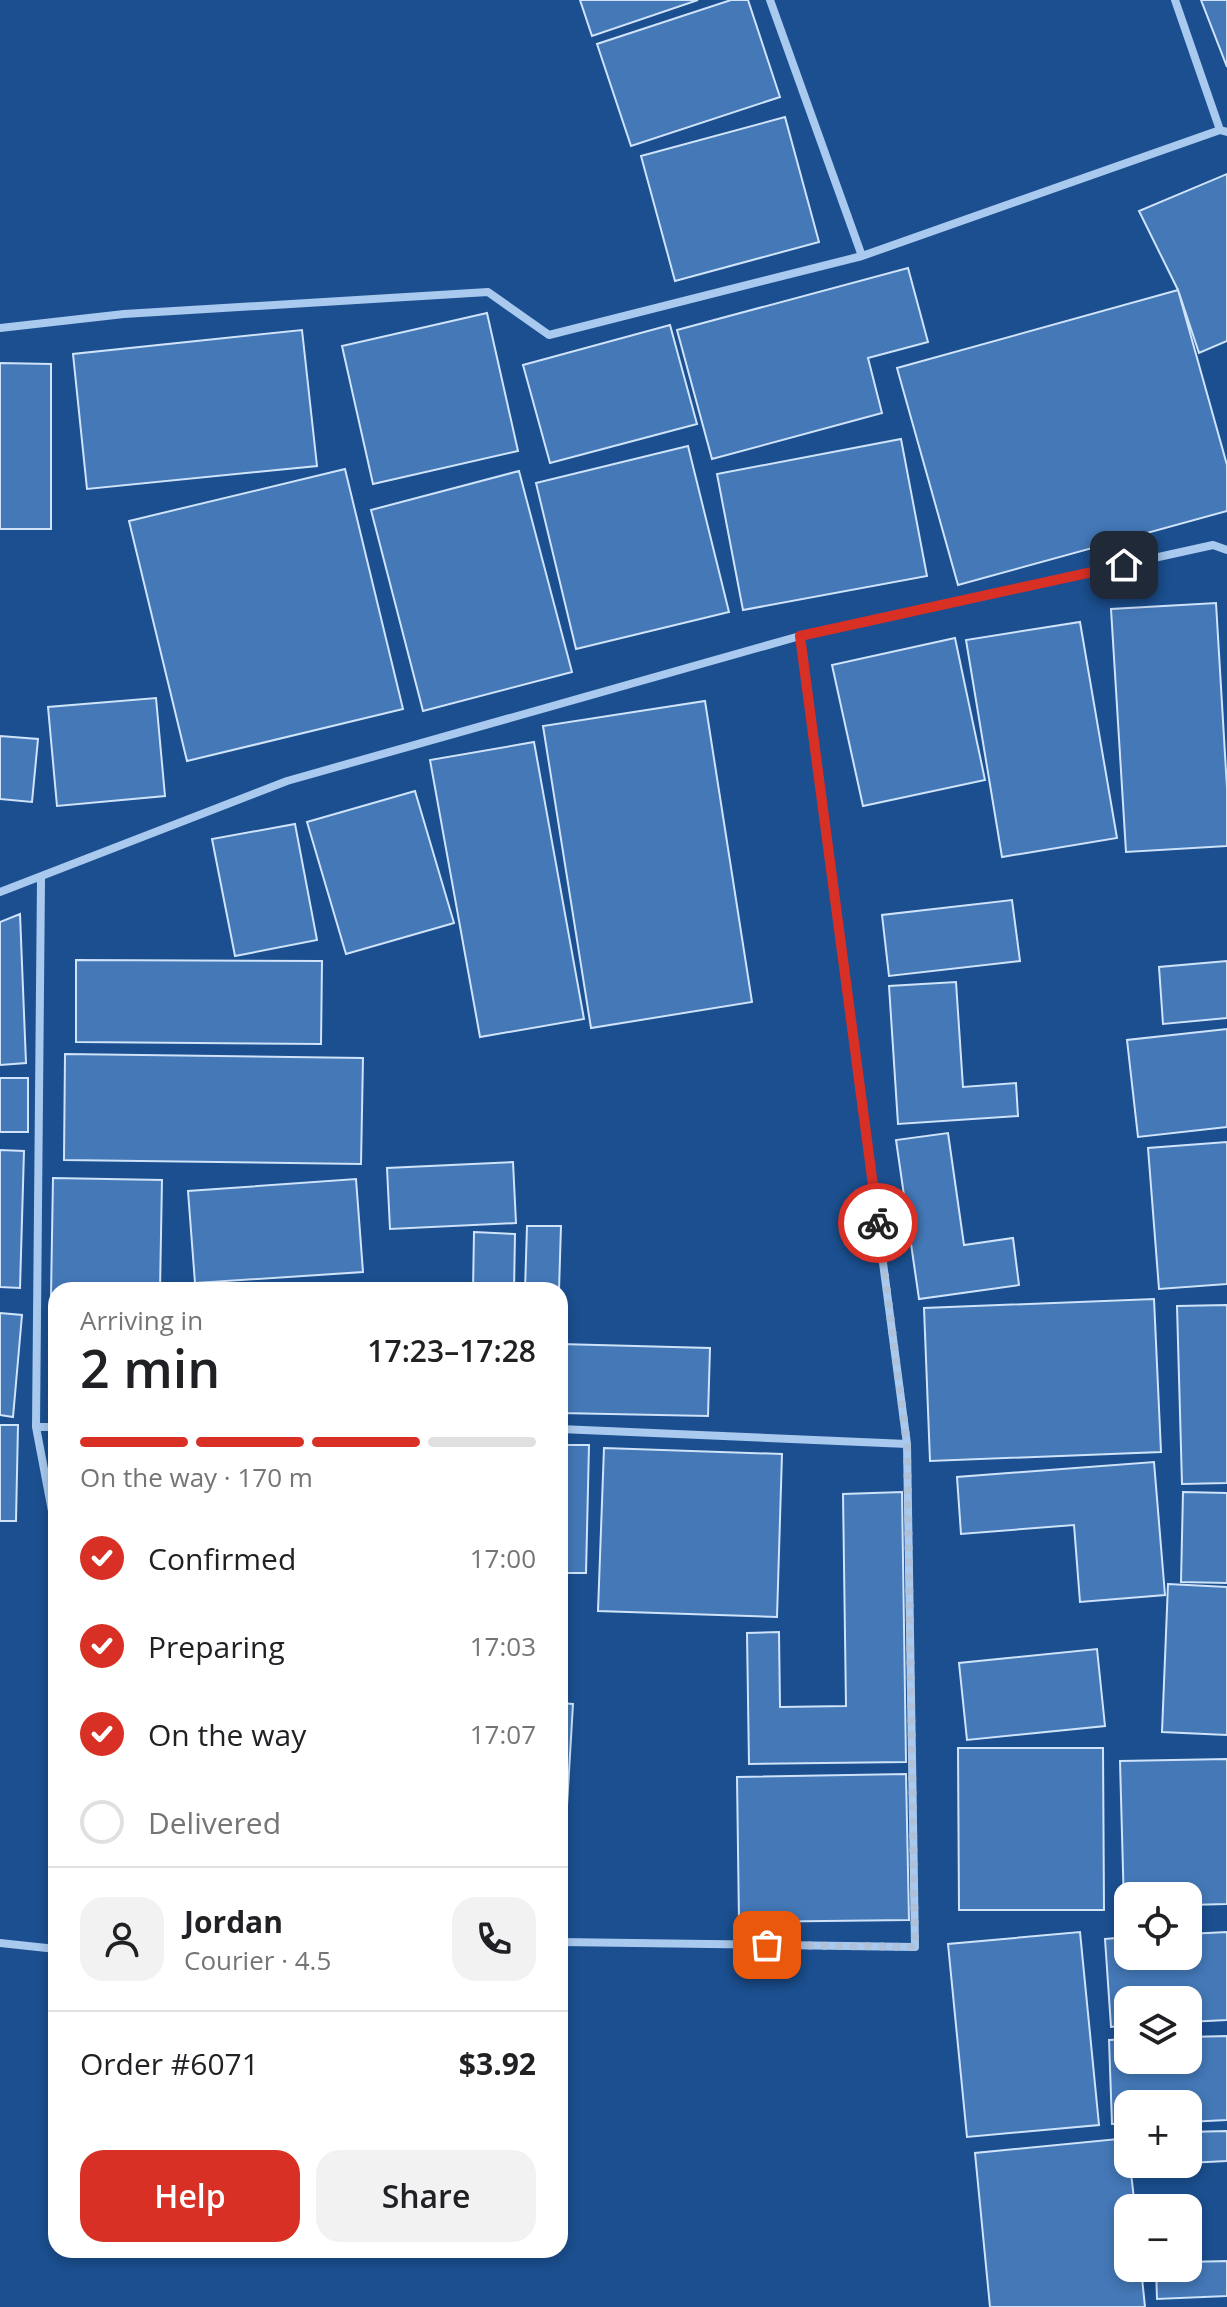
<!DOCTYPE html>
<html lang="en">
<head>
<meta charset="utf-8">
<style>
  :root { --surface:#fff; --page:#f2f2f2; --text:#202124; --muted:#757577; --line:#e0e0e0; --accent:#d93025 }
  body { margin:0; font-family:"Open Sans",sans-serif; background:var(--page); color:var(--text); height:100vh; display:flex; flex-direction:column; font-size:30px; white-space:nowrap }
  * { box-sizing:border-box; margin:0 }
  p { font-size:26px; color:var(--muted) }
  .icon { flex:none; width:44px; height:44px; fill:none; stroke:currentColor; stroke-width:2; stroke-linecap:round; stroke-linejoin:round }
  .map { position:relative; flex:1; overflow:hidden }
  .side { position:absolute; left:48px; top:1282px; width:520px; height:976px; display:flex; flex-direction:column; background:var(--surface); border-radius:24px; box-shadow:0 4px 12px #0003 }
  .side>* { flex:none }
  .controls { position:absolute; left:1114px; top:1882px; display:grid; gap:16px }
  .controls a { display:grid; place-items:center; width:88px; height:88px; border-radius:16px; background:var(--surface); box-shadow:0 4px 12px #0003; font-size:40px }
  .pin { position:absolute; display:grid; place-items:center; width:68px; height:68px; color:#fff; margin:-34px; border-radius:16px; box-shadow:0 4px 12px #0006 }
  .courier { position:absolute; display:grid; place-items:center; width:80px; height:80px; margin:-40px; border:6px solid #d93025; border-radius:50%; background:#fff; color:#222; box-shadow:0 2px 10px #0007 }
  .summary em { font-style:normal; font-weight:600 }
  .summary div { display:flex; flex-direction:column-reverse }
  .summary { display:flex; align-items:center; justify-content:space-between; height:136px; padding:0 32px }
  h1 { font-size:52px; font-weight:600; line-height:60px }
  .bar { display:grid; grid-template-columns:repeat(4,1fr); gap:12px 8px; align-content:center; height:96px; padding:0 32px }
  .bar i { height:10px; border-radius:6px; background:var(--line) }
  .bar .on { background:var(--accent) }
  .bar p { grid-column:span 4 }
  .line { display:flex; align-items:center; gap:20px; padding:0 32px; border-top:2px solid var(--line) }
  .line div { flex:1 }
  .round { display:grid; place-items:center; flex:none; width:84px; height:84px; border-radius:24px; background:var(--page) }
  ol { padding:0 32px; list-style:none }
  li { display:flex; align-items:center; gap:24px; height:88px }
  li p { margin-inline-start:auto }
  li .icon { padding:8px; border-radius:50%; background:var(--accent); color:#fff; stroke-width:4 }
  li:last-child { color:var(--muted) }
  li i { width:44px; height:44px; border:4px solid var(--line); border-radius:50% }
  .button { display:flex; gap:16px; margin-top:auto; padding:16px 32px }
  .button a { flex:1; height:92px; border-radius:24px; background:var(--accent); color:#fff; font-size:32px; font-weight:600; line-height:92px; text-align:center }
  .button a+a { background:var(--page); color:var(--text) }
  .map>svg:first-child { display:block }
  .building { fill:#4478b7; stroke:#cfe3fa; stroke-width:2 }
  .lines { fill:none; stroke-linecap:round; stroke-linejoin:round }
  .street { stroke:#a9c9ee; stroke-width:8 }
  .done { stroke:#afc1d8; stroke-width:8; stroke-dasharray:0 14.4 }
  .route { stroke:#d93025; stroke-width:10 }
</style>
</head>
<body>
<div class="map">
<svg width="1227" height="2307" viewBox="0 0 1227 2307">
  <rect width="100%" height="100%" fill="#1b4f8f"/>
  <!-- building -->
  <path class="building" d="M580 0H698L592 36Z
    M731 0H748L780 97 631 146 597 44Z
    M1201 0H1227V67Z
    M785 117 819 242 675 281 641 156Z
    M1227 174V341L1199 353 1178 290 1139 211Z
    M908 268 928 342 868 358 882 413 712 459 677 330Z
    M1178 290 1227 465V511L958 585 897 368Z
    M487 313 518 451 373 484 342 346Z
    M670 325 697 424 550 463 523 365Z
    M302 330 317 466 87 489 73 354Z
    M0 363 51 364V529H0Z
    M901 439 927 576 743 610 717 474Z
    M688 446 729 612 576 649 536 483Z
    M345 469 403 709 187 761 129 521Z
    M519 471 572 672 423 711 371 510Z
    M1216 603 1227 788V846L1126 852 1111 609Z
    M1080 622 1117 838 1002 857 966 640Z
    M955 638 985 780 863 806 832 665Z
    M156 698 165 796 57 806 48 707Z
    M705 701 752 1002 591 1028 543 726Z
    M0 736 38 739 32 802 0 799Z
    M534 742 584 1019 480 1037 430 760Z
    M415 791 454 923 346 954 307 822Z
    M295 824 317 940 235 956 212 839Z
    M1012 900 1020 961 889 976 882 915Z
    M20 914 26 1063 0 1065V922Z
    M76 960 322 961 321 1044 76 1042Z
    M1227 961V1018L1163 1024 1159 967Z
    M956 982 963 1087 1016 1083 1018 1116 898 1124 889 986Z
    M1227 1029V1127L1138 1137 1127 1040Z
    M65 1054 363 1058 361 1164 64 1160Z
    M0 1078H28V1132H0Z
    M948 1133 964 1245 1013 1238 1019 1285 919 1299 896 1140Z
    M1227 1142V1284L1159 1289 1148 1148Z
    M0 1150 24 1151 20 1288 0 1287Z
    M513 1162 516 1223 390 1229 387 1168Z
    M53 1178 162 1180 160 1290H56V1413H49Z
    M356 1179 363 1272 195 1283 188 1191Z
    M527 1226H561L559 1290H525Z
    M474 1232 515 1234 514 1290H473Z
    M347 1285V1290H254V1287Z
    M1154 1299 1161 1452 930 1461 924 1308Z
    M1227 1305V1483L1182 1484 1177 1306Z
    M0 1313 22 1315 13 1417 0 1415Z
    M560 1344 710 1348 708 1416 560 1413Z
    M0 1425H18L16 1521H0Z
    M560 1445H589L586 1573H560Z
    M604 1448 782 1454 777 1617 598 1611Z
    M1154 1462 1165 1595 1080 1602 1074 1525 961 1534 957 1477Z
    M902 1492 906 1762 749 1764 747 1633 779 1632 780 1707 846 1706 843 1494Z
    M1183 1492 1227 1493V1583L1181 1582Z
    M1168 1584 1227 1587V1735L1162 1732Z
    M1097 1649 1105 1726 967 1740 959 1663Z
    M560 1703 573 1704 561 1907H560Z
    M958 1748H1103L1104 1910H959Z
    M1227 1759V1904L1188 1905V1896H1128V1907H1124L1120 1761Z
    M906 1774 909 1920 739 1922 737 1777Z
    M1080 1932 1099 2125 967 2137 948 1944Z
    M1227 1932V2020L1188 2022V2000H1128V2025L1111 2027 1105 1939 1128 1937V1956H1188V1934Z
    M1227 2036V2120L1188 2122V2104H1128V2124H1112L1109 2040 1128 2039V2060H1188V2037Z
    M1227 2131V2161L1188 2163V2132Z
    M1128 2138V2164H1130L1135 2208H1128V2268H1141L1145 2307H990L975 2153Z
    M1227 2261V2296L1157 2299 1156 2268H1188V2262Z"/>
  <g class="lines">
    <!-- street -->
    <path class="street" d="M770 0 862 256
      M1175 0 1220 130 1227 132
      M0 328 124 314 488 292 549 335 862 256 1220 130
      M41 879 36 1427 56 1532
      M0 892 287 781 800 636 1213 545 1227 550
      M36 1427H56
      M560 1429 907 1444
      M560 1942 915 1947 907 1444 800 636
      M0 1943 56 1949"/>
  </g>
  <g class="lines">
    <!-- done -->
    <path class="done" d="M767 1945 915 1947 907 1444 878 1223"/>
    <!-- route -->
    <path class="route" d="M878 1223 800 636 1124 565"/>
  </g>
</svg>
<div class="controls">
<a><svg class="icon" aria-label="locate" viewBox="0 0 24 24"><circle cx="12" cy="12" r="6"/><path d="M12 2v4M12 18v4M2 12h4M18 12h4"/></svg></a>
<a><svg class="icon" aria-label="layers" viewBox="0 0 24 24"><path d="M12 4l9 5-9 5-9-5zM3 14l9 5 9-5"/></svg></a>
<a>+</a>
<a>−</a>
</div>
<div class="pin" style="left:767px;top:1945px;background:#ea580c"><svg class="icon" aria-label="bag" viewBox="0 0 24 24"><path d="M5 8h14l-1 12H6zM9 8a3 3 0 0 1 6 0"/></svg></div>
<div class="pin" style="left:1124px;top:565px;background:#1f2937"><svg class="icon" aria-label="home" viewBox="0 0 24 24"><path d="M3 11l9-7 9 7M6 9v11h12V9"/></svg></div>
<div class="courier" style="left:878px;top:1223px"><svg class="icon" aria-label="bike" viewBox="0 0 24 24"><circle cx="6" cy="16" r="4"/><circle cx="18" cy="16" r="4"/><path d="M6 16l4-8h5l3 8M10 8l3 8H6M13 5h3"/></svg></div>
<section class="side">
<div class="summary"><div><h1>2 min</h1><p>Arriving in</p></div><em>17:23–17:28</em></div>
<div class="bar"><i class="on"></i><i class="on"></i><i class="on"></i><i></i><p>On the way · 170 m</p></div>
<ol>
<li><svg class="icon" aria-label="check" viewBox="0 0 24 24"><path d="M5 12l5 5 9-10"/></svg>Confirmed<p>17:00</p></li>
<li><svg class="icon" aria-label="check" viewBox="0 0 24 24"><path d="M5 12l5 5 9-10"/></svg>Preparing<p>17:03</p></li>
<li><svg class="icon" aria-label="check" viewBox="0 0 24 24"><path d="M5 12l5 5 9-10"/></svg>On the way<p>17:07</p></li>
<li><i></i>Delivered</li>
</ol>
<div class="line" style="height:144px"><a class="round"><svg class="icon" aria-label="person" viewBox="0 0 24 24"><circle cx="12" cy="8" r="4"/><path d="M4 21q1-7 8-7t8 7"/></svg></a><div><b>Jordan</b><p>Courier · 4.5</p></div><a class="round"><svg class="icon" aria-label="phone" viewBox="0 0 24 24"><path d="M5 4h4l2 5-3 2q2 4 5 5l2-3 5 2v4C11 20 4 13 5 4z"/></svg></a></div>
<div class="line" style="height:104px"><div>Order #6071</div><b>$3.92</b></div>
<div class="button"><a>Help</a><a>Share</a></div>
</section>
</div>
</body>
</html>
